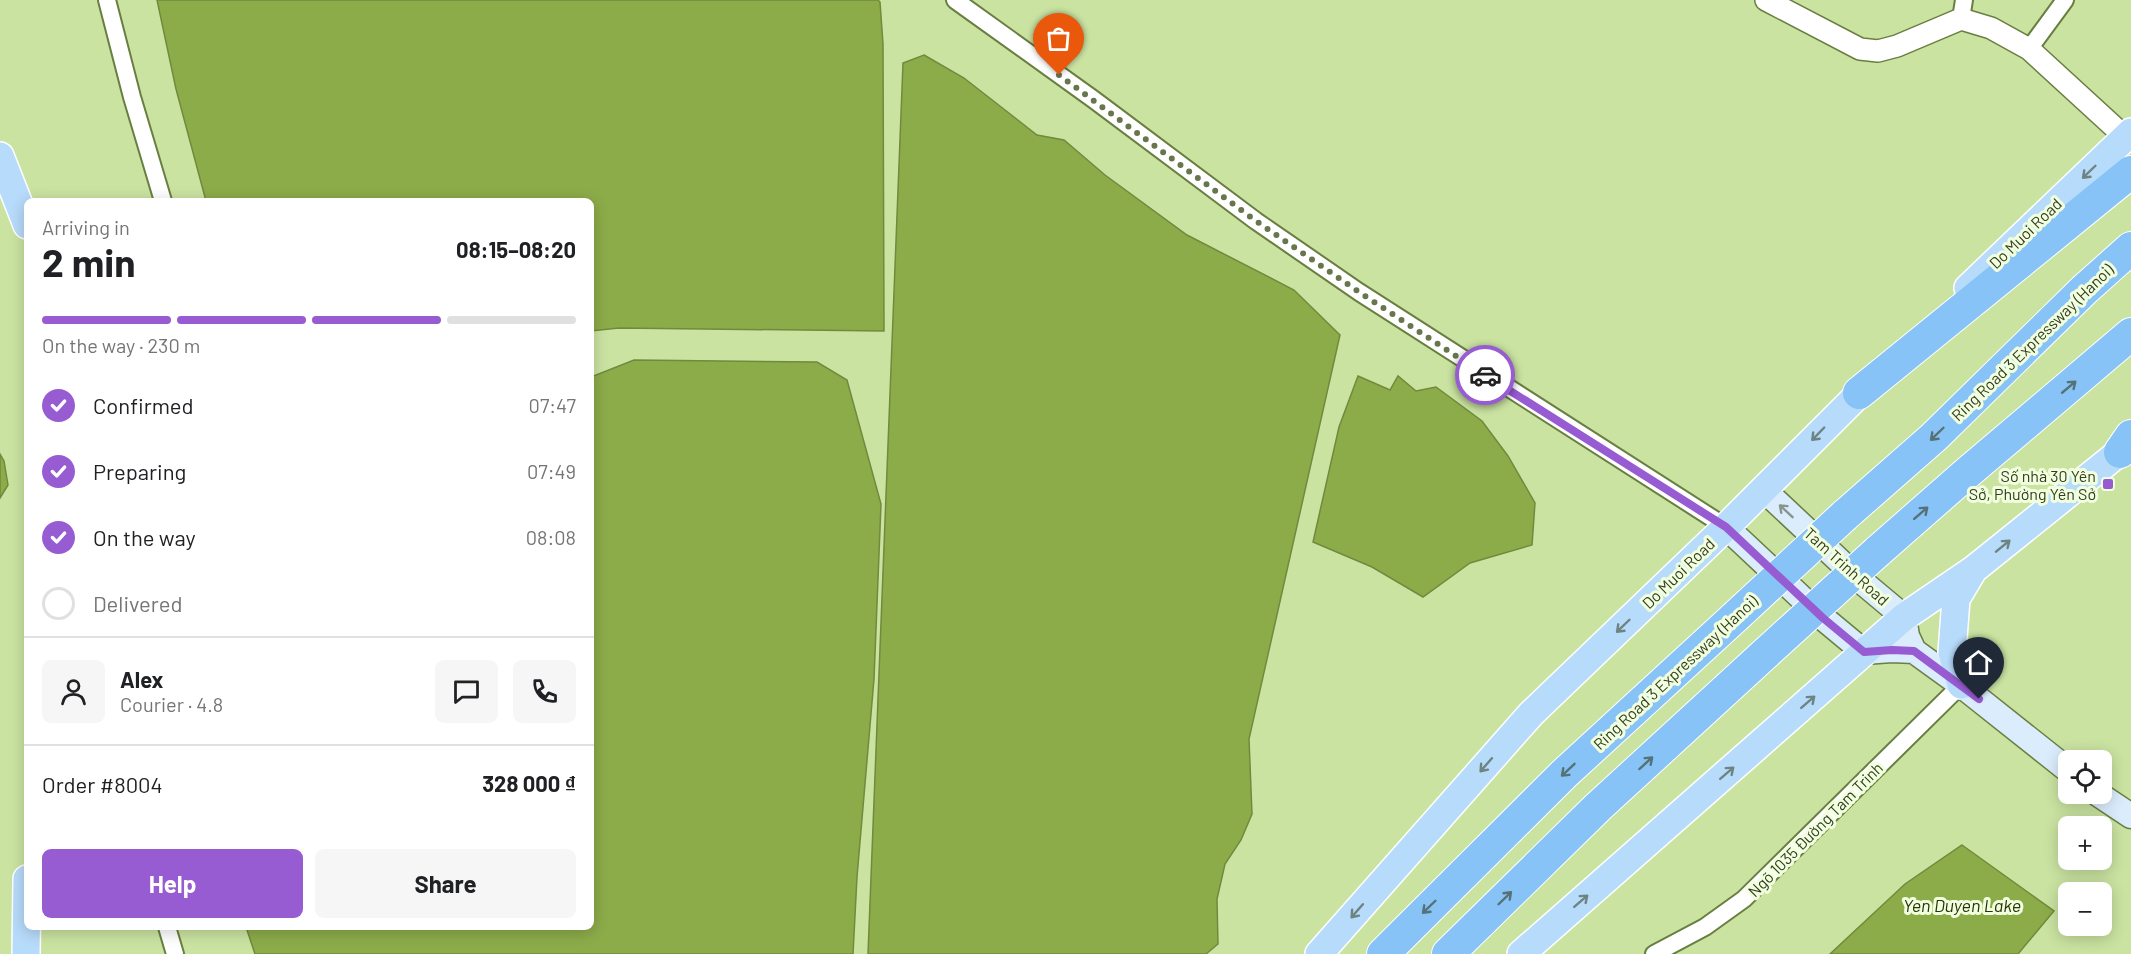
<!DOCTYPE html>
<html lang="en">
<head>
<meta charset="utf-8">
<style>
  :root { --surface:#fff; --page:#f6f6f6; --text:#202124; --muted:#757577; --line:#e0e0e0; --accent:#975bd2 }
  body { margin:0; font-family:Barlow,sans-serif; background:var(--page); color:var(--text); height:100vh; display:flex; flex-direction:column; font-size:22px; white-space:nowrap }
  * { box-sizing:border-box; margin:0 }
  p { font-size:20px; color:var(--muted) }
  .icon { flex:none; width:33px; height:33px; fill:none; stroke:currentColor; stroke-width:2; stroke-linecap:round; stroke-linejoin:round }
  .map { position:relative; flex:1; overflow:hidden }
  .details { position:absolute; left:24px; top:198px; width:570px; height:732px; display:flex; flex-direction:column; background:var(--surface); border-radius:9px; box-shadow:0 3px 15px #0003 }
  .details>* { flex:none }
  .buttons { position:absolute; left:2058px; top:750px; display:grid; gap:12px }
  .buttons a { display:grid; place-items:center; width:54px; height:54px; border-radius:9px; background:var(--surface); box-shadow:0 3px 15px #0003; font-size:30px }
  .pin { position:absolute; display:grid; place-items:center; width:51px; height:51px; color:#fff; margin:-62px -26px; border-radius:50% 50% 50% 0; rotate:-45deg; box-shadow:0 0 6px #0007 }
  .pin .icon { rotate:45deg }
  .courier { position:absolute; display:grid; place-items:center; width:60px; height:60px; margin:-30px; border:4px solid #975bd2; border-radius:50%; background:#fff; color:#222; box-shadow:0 2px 8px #0007 }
  .overview em { font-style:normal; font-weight:700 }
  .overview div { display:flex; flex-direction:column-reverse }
  .overview { display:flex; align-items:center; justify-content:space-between; height:102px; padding:0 18px }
  h1 { font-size:39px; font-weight:700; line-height:45px }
  .bar { display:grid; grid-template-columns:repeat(4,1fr); gap:9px 6px; align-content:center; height:72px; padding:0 18px }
  .bar i { height:8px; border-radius:4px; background:var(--line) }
  .bar .current { background:var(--accent) }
  .bar p { grid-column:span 4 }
  .line { display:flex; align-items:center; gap:15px; padding:0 18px; border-top:2px solid var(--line) }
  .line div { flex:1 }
  .round { display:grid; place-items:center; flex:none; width:63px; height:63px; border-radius:9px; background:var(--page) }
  ol { padding:0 18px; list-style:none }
  li { display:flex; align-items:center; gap:18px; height:66px }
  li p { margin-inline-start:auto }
  li .icon { padding:6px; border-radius:50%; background:var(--accent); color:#fff; stroke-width:4 }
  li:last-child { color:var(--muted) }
  li i { width:33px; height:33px; border:3px solid var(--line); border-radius:50% }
  .cta { display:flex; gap:12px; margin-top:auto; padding:12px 18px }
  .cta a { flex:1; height:69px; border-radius:9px; background:var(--accent); color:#fff; font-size:24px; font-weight:700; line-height:69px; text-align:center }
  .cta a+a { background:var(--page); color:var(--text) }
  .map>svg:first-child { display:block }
  .water { fill:#8cac49; stroke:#718a3d; stroke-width:1.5 }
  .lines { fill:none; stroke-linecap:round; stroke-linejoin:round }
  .minor-casing { stroke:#697e41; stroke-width:20 }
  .tertiary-casing { stroke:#697e41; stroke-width:24 }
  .secondary-casing { stroke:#697e41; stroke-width:27 }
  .primary-casing { stroke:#fff; stroke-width:30 }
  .motorway-casing { stroke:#fff; stroke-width:34 }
  .minor { stroke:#fff; stroke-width:16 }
  .tertiary { stroke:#fff; stroke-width:21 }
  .secondary { stroke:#dbedfc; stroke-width:24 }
  .primary { stroke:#b7dbfa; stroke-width:27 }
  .motorway { stroke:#87c3f6; stroke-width:32 }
  .motorway-bridge-casing { stroke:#fff; stroke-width:34; stroke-linecap:butt }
  .motorway-bridge { stroke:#87c3f6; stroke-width:32 }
  .oneway { stroke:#6e8483 }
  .oneway2 { stroke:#557277 }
  .oneway3 { stroke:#87948f }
  .done { stroke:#68764e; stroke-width:6; stroke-dasharray:0 10.8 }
  .route { stroke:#975bd2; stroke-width:8 }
  .poi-dot { fill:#975bd2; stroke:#f2ffde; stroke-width:2 }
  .labels { text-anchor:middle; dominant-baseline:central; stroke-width:6; stroke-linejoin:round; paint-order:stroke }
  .street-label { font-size:16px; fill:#333c22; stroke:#f2ffde }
  .poi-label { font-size:16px; fill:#333c22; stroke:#f2ffde; text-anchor:end }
  .water-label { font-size:18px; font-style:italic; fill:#28340b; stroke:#f2ffde }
</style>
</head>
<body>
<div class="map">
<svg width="2131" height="954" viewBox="0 0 2131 954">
  <rect width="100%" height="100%" fill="#cae3a1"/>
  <!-- water -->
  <path class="water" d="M157 0H878L880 2 883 44 884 331 619 328 591 331V201H206L176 89Z
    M924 55 964 78 1037 135 1064 140 1105 175 1187 235 1294 290 1340 335 1249 739 1252 814 1241 840 1225 864 1217 899 1218 944 1206 954H868L903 63Z
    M634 360 817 362 847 380 881 504 874 679 857 877 853 954H255L246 927H591V377Z
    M1358 376 1390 390 1398 376 1416 391 1436 387 1482 421 1508 456 1535 503 1532 545 1470 563 1423 597 1372 567 1313 542 1339 427Z
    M0 454 4 461 8 485 0 498Z
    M1962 845 2054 911 2018 954H1830L1905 884Z"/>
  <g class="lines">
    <!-- minor casing -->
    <g class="minor-casing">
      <path id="minor" d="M107 0 132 97 163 201
        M955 0 1093 99 1256 221 1359 292 1726 527
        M1961 19 1964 0
        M2029 49 2065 0
        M167 927 175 954
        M1654 954 1705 927 1744 899 1961 685"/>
    </g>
    <!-- tertiary casing -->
    <g class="tertiary-casing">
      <path id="tertiary" d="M1766 0 1860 49 1878 51 1897 46 1961 19 1991 28 2029 49 2125 137"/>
    </g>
    <!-- secondary casing -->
    <g class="secondary-casing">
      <path id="secondary" d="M1764 490 1861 581 1904 617 1907 636 1914 651 1961 685 2068 770
        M1726 527 1823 618 1864 652 1892 650 1914 651
        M2098 794 2131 816"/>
    </g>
    <!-- primary casing -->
    <g class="primary-casing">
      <path id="primary" d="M0 156 27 225
        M1968 288 2131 132
        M1961 685 1952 652 1956 599 1972 572
        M26 954 27 879
        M1319 954 1531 714 1726 527 1874 379
        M1521 954 1904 617 1973 570 2131 443"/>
    </g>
    <!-- motorway casing -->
    <g class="motorway-casing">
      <path id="motorway" d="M1859 393 2131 172
        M2120 452 2131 436
        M1844 516 1934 437 2084 290 2131 248
        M1877 552 1967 473 2131 334
        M1383 954 1565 773 1735 617
        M1448 954 1598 807 1767 652"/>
    </g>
    <!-- minor -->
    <use href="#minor" class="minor"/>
    <!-- tertiary -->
    <use href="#tertiary" class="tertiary"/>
    <!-- secondary -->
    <use href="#secondary" class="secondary"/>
    <!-- primary -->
    <use href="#primary" class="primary"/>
    <!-- motorway -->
    <use href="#motorway" class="motorway"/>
    <!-- motorway-bridge casing -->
    <g class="motorway-bridge-casing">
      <path id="motorway-bridge" d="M1735 617 1844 516
        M1767 652 1877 552"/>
    </g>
    <!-- motorway-bridge -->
    <use href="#motorway-bridge" class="motorway-bridge"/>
  </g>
  <!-- one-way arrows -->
  <defs><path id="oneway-shaft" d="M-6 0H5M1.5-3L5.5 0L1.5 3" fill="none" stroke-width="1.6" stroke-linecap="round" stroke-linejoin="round" transform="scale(1.5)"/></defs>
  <g class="oneway">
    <use href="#oneway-shaft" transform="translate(2089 172) rotate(136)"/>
    <use href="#oneway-shaft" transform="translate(1818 434) rotate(134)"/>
    <use href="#oneway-shaft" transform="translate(2003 546) rotate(-39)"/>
    <use href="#oneway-shaft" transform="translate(1623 626) rotate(136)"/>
    <use href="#oneway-shaft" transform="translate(1808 702) rotate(-41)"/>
    <use href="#oneway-shaft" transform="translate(1486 765) rotate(131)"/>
    <use href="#oneway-shaft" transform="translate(1727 773) rotate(-41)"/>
    <use href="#oneway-shaft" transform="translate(1581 901) rotate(-41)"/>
    <use href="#oneway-shaft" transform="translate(1357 911) rotate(131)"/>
  </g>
  <g class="oneway2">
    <use href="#oneway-shaft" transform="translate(2069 387) rotate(-40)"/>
    <use href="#oneway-shaft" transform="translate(1937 434) rotate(136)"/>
    <use href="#oneway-shaft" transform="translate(1921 513) rotate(-41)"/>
    <use href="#oneway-shaft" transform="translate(1646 763) rotate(-42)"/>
    <use href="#oneway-shaft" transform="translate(1568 770) rotate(137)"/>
    <use href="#oneway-shaft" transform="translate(1505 898) rotate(-44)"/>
    <use href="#oneway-shaft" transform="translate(1429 907) rotate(136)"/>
  </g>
  <use class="oneway3" href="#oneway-shaft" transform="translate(1786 511) rotate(-137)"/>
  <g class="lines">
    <!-- done -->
    <path class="done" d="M1059 75 1256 221 1359 292 1485 375"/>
    <!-- route -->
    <path class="route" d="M1485 375 1726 527 1823 618 1864 652 1892 650 1914 651 1979 699"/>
  </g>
  <!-- markers -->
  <rect class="poi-dot" x="2102" y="478" width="12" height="12" rx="3"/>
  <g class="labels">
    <!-- street labels -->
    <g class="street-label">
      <text transform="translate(2025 233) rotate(-44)">Do Muoi Road</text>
      <text transform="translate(2032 342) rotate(-44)">Ring Road 3 Expressway (Hanoi)</text>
      <text transform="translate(1847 566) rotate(42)">Tam Trinh Road</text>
      <text transform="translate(1678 573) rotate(-44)">Do Muoi Road</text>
      <text transform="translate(1675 672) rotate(-43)">Ring Road 3 Expressway (Hanoi)</text>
      <text transform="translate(1815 829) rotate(-45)">Ngõ 1035 Đường Tam Trinh</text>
    </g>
    <!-- poi labels -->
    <g class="poi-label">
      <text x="2096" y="475">Số nhà 30 Yên<tspan x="2096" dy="18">Sở, Phường Yên Sở</tspan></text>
    </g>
    <!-- water labels -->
    <g class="water-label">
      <text x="1962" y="905">Yen Duyen Lake</text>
    </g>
  </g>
</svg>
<div class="buttons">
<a><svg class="icon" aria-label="locate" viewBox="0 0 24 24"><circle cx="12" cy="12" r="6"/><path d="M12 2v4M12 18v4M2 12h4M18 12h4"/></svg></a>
<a>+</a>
<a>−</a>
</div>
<div class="pin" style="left:1059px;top:75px;background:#ea580c"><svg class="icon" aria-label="bag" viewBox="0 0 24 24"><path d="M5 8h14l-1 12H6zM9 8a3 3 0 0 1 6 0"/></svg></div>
<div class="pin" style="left:1979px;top:699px;background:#1f2937"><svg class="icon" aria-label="home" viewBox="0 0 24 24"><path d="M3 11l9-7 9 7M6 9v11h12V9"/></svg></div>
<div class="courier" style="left:1485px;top:375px"><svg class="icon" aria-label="car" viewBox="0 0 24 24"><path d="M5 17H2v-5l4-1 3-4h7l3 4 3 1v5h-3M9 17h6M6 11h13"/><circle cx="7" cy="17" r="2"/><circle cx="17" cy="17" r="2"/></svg></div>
<section class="details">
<div class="overview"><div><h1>2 min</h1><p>Arriving in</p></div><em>08:15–08:20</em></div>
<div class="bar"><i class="current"></i><i class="current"></i><i class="current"></i><i></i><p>On the way · 230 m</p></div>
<ol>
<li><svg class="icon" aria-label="check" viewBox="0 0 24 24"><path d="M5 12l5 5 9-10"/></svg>Confirmed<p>07:47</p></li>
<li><svg class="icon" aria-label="check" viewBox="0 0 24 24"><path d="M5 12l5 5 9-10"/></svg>Preparing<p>07:49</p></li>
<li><svg class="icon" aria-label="check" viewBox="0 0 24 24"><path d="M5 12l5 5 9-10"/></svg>On the way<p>08:08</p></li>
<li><i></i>Delivered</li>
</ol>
<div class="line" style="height:108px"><a class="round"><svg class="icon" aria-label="person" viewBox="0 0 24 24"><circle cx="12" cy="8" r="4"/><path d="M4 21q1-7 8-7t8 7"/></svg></a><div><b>Alex</b><p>Courier · 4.8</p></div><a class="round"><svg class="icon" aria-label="chat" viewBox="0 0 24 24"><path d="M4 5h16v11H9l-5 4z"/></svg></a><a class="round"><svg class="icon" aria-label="phone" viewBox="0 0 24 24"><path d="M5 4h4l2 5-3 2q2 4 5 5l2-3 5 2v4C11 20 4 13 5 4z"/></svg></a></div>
<div class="line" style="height:78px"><div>Order #8004</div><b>328 000 ₫</b></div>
<div class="cta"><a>Help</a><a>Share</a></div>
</section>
</div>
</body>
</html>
